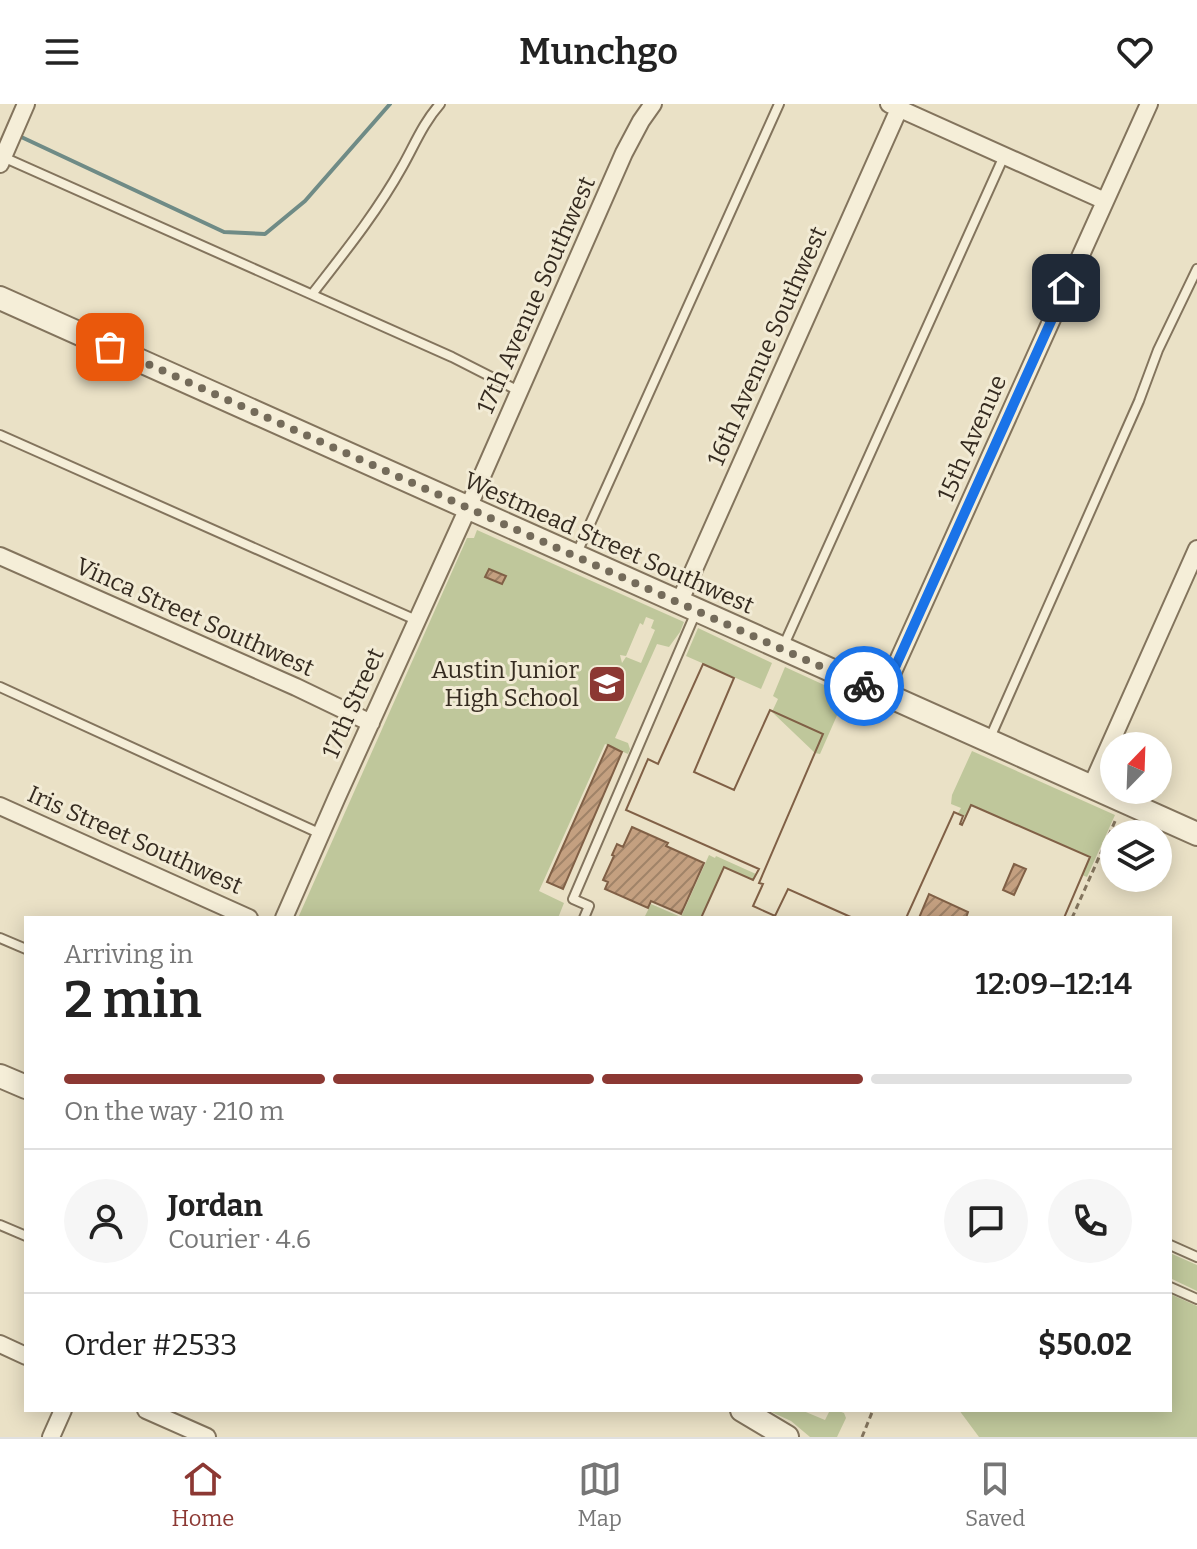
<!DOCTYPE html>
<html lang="en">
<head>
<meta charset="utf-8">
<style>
  :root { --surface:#fff; --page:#f6f6f6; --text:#222; --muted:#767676; --line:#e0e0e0; --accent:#8c3833 }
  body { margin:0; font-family:Bitter,serif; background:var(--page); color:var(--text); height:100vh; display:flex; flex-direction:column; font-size:30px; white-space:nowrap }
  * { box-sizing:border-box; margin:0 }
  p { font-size:26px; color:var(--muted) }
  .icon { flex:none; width:44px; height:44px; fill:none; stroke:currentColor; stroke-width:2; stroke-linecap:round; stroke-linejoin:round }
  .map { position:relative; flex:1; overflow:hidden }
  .details { position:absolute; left:24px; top:812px; width:1148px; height:496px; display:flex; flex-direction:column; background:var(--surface); border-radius:0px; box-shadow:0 4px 20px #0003 }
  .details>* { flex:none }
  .needle { width:52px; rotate:23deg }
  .controls { position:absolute; left:1100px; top:628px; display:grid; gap:16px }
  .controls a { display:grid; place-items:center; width:72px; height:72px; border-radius:50%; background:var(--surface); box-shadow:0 4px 20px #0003; font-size:40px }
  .pin { position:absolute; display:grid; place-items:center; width:68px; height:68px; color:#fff; margin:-34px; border-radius:16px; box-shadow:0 4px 12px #0006 }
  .courier { position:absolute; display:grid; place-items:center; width:80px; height:80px; margin:-40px; border:6px solid #1a73e8; border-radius:50%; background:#fff; color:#222; box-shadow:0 2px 10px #0007 }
  .summary em { font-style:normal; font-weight:600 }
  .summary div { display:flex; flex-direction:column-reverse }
  .summary { display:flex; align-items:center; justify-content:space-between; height:136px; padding:0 40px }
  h1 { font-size:52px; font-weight:600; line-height:60px }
  .bar { display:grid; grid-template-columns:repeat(4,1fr); gap:12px 8px; align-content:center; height:96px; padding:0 40px }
  .bar i { height:10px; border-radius:6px; background:var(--line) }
  .bar .active { background:var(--accent) }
  .bar p { grid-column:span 4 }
  .line { display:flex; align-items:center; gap:20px; padding:0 40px; border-top:2px solid var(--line) }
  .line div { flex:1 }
  .round { display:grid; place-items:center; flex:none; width:84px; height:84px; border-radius:42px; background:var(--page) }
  header { display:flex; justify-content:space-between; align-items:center; height:104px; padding:0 40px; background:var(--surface); font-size:36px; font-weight:600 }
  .tabs { display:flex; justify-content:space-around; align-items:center; height:112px; border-top:2px solid var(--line); background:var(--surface); font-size:22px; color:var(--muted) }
  .tabs a { display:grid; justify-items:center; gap:4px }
  .tabs .active { color:var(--accent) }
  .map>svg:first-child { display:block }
  .grass { fill:#bfc79b; fill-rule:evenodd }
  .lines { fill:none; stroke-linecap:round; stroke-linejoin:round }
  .stream { stroke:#6f8b86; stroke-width:4 }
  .building { fill:url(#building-hatch); stroke:#806046; stroke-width:2; fill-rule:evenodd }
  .service-casing { stroke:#83745d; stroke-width:12 }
  .minor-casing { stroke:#83745d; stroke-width:20 }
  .tertiary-casing { stroke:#83745d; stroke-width:26 }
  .path { stroke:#83745d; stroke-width:3; stroke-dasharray:6 4; stroke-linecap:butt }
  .service { stroke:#f5eed8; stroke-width:8 }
  .minor { stroke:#f5eed8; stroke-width:16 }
  .tertiary { stroke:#f5eed8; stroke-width:22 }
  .done { stroke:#746b5a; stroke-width:8; stroke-dasharray:0 14.4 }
  .route { stroke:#1a73e8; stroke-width:10 }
  .labels { text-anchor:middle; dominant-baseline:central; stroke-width:6; stroke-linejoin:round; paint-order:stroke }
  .street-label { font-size:24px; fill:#352b20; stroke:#f2ebd5 }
  .poi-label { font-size:24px; fill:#352b20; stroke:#f2ebd5; text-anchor:end }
</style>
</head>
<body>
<header><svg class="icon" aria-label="menu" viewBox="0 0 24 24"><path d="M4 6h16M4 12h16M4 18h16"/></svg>Munchgo<svg class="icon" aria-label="heart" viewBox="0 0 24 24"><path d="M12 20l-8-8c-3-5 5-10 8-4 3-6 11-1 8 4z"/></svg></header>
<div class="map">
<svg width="1197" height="1333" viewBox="0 0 1197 1333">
  <defs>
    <pattern id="building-hatch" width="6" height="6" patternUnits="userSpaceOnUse" patternTransform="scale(2)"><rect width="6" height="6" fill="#c4a080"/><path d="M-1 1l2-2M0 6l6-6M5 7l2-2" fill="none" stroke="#a08368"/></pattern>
  </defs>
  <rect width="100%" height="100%" fill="#eae1c6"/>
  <!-- grass -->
  <path class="grass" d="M477 426 684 518 680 528 669 543 657 540 615 634 628 639 630 645 628 650 605 640 539 787 564 799 558 814H298L467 434H474ZM646 513 654 516 651 524 655 526 641 559 626 553 622 559 620 551 626 552 640 519 643 521Z
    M698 524 772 559 761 585 686 552Z
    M785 563 846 591 820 650 815 649 772 608 778 595 773 592Z
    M972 647 1115 711 1087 773 1082 771 1090 753 972 701 966 713 958 709 961 704 951 700 952 691Z
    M709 751 715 754 716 752 756 770 753 776 724 763 701 814H649L645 812 651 800 681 813Z
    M1170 1149 1197 1161V1187L1170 1174Z
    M1170 1190 1197 1202V1333H979L959 1306H1170Z
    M767 1306H801L825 1316 830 1306H836L844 1309 846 1314 837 1333H810L791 1317Z"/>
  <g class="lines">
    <!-- stream -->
    <path class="stream" d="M17 31 224 128 265 130 305 97 390 0"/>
  </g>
  <!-- building -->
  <path class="building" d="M489 465 506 472 502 480 485 473Z
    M703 560 734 574 694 668 734 686 770 606 823 630 759 779 763 780 753 802 775 812 788 785 853 814H701L724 763 753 776 759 765 626 706 648 655 658 660Z
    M703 560 734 574 694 668 734 686 770 606 823 630 759 779 763 780 753 802 775 812 788 785 853 814H701L724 763 753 776 759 765 626 706 648 655 658 660Z
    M608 641 622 648 563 785 547 778Z
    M971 701 1090 753 1064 814H966L968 808 929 790 919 814H906L954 708 963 712 960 720 962 721ZM1014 760 1026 765 1014 791 1003 786Z
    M971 701 1090 753 1064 814H906L954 708 963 712 960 720 962 721Z
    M632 723 668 739 666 742 704 759 681 810 651 797 648 804 605 785 608 778 603 776 614 752 612 751 617 740 623 743Z"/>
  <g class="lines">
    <!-- service casing -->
    <g class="service-casing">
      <path id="service" d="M3 53 452 253 519 287
        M313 189C344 149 377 108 402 63 414 42 423 19 440 0
        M0 331 416 516
        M576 451 779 0
        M783 543 1004 52
        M0 583 321 730
        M989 636 1139 297 1158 246 1197 165
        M584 814 589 802 573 795 696 508
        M0 834 26 845
        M0 1121 26 1132
        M1170 1141 1197 1153
        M1170 1183 1197 1195"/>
    </g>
    <!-- minor casing -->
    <g class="minor-casing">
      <path id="minor" d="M889 0 1105 97
        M0 60 26 0
        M0 452 296 583 371 619
        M679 499 899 5
        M883 590 1149 0
        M1091 683 1197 445
        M0 702 249 814
        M284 814 337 693 468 404 624 49 641 17 653 0
        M0 1240 26 1252
        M146 1306 207 1333
        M51 1333 63 1306"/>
    </g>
    <!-- tertiary casing -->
    <g class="tertiary-casing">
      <path id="tertiary" d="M0 194 1197 730
        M0 972 26 983
        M742 1306 787 1333"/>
    </g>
    <!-- path -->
    <path class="path" d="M1072 814 1116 715
      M862 1333 873 1306"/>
    <!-- service -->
    <use href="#service" class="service"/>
    <!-- minor -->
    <use href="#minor" class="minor"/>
    <!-- tertiary -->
    <use href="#tertiary" class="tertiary"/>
  </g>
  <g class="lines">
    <!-- done -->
    <path class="done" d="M110 243 864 582"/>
    <!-- route -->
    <path class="route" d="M864 582 883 590 1066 184"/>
  </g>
  <!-- icons -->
  <defs>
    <g id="school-square" transform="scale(2)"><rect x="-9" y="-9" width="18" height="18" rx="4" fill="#8c3833" stroke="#f2ebd5"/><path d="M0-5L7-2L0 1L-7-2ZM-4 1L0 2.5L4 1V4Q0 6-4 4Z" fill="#fff"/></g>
  </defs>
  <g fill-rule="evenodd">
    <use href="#school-square" x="607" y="580"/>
  </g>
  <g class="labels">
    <!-- street labels -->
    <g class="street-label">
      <text transform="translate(536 191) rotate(-66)">17th Avenue Southwest</text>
      <text transform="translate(767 242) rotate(-66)">16th Avenue Southwest</text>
      <text transform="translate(972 334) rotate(-66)">15th Avenue</text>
      <text transform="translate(609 439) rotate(24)">Westmead Street Southwest</text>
      <text transform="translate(195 513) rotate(24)">Vinca Street Southwest</text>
      <text transform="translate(353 599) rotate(-66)">17th Street</text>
      <text transform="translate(135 736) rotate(24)">Iris Street Southwest</text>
    </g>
    <!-- poi labels -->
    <g class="poi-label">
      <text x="579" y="566">Austin Junior<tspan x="579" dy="28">High School</tspan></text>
    </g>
  </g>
</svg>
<div class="controls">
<a><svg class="needle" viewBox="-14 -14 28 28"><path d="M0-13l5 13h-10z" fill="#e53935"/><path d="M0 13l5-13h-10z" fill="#767676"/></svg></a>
<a><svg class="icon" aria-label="layers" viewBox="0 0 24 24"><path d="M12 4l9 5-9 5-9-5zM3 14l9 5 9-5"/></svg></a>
</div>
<div class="pin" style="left:110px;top:243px;background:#ea580c"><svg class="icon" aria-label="bag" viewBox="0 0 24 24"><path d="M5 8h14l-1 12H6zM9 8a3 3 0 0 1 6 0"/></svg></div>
<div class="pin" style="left:1066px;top:184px;background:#1f2937"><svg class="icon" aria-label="home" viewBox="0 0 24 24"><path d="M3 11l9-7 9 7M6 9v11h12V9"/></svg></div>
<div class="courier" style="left:864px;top:582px"><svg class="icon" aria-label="bike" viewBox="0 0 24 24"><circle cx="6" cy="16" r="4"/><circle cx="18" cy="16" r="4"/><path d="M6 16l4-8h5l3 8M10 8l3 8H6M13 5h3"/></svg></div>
<section class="details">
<div class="summary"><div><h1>2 min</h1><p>Arriving in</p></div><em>12:09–12:14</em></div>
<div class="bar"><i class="active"></i><i class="active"></i><i class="active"></i><i></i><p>On the way · 210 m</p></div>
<div class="line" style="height:144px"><a class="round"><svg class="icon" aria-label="person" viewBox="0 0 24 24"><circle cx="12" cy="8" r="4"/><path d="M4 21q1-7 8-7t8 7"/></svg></a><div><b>Jordan</b><p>Courier · 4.6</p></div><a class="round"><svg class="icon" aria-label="chat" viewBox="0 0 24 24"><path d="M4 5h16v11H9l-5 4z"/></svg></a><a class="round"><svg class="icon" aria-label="phone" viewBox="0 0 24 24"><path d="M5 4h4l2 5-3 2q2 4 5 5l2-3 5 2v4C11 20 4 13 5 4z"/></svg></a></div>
<div class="line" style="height:104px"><div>Order #2533</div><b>$50.02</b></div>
</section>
</div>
<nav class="tabs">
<a class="active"><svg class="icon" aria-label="home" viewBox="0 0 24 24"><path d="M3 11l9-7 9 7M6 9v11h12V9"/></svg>Home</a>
<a><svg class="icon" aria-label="map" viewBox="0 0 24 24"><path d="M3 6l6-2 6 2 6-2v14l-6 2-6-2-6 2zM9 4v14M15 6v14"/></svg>Map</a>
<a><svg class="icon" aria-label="saved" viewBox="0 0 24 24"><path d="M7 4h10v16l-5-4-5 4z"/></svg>Saved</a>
</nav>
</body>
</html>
